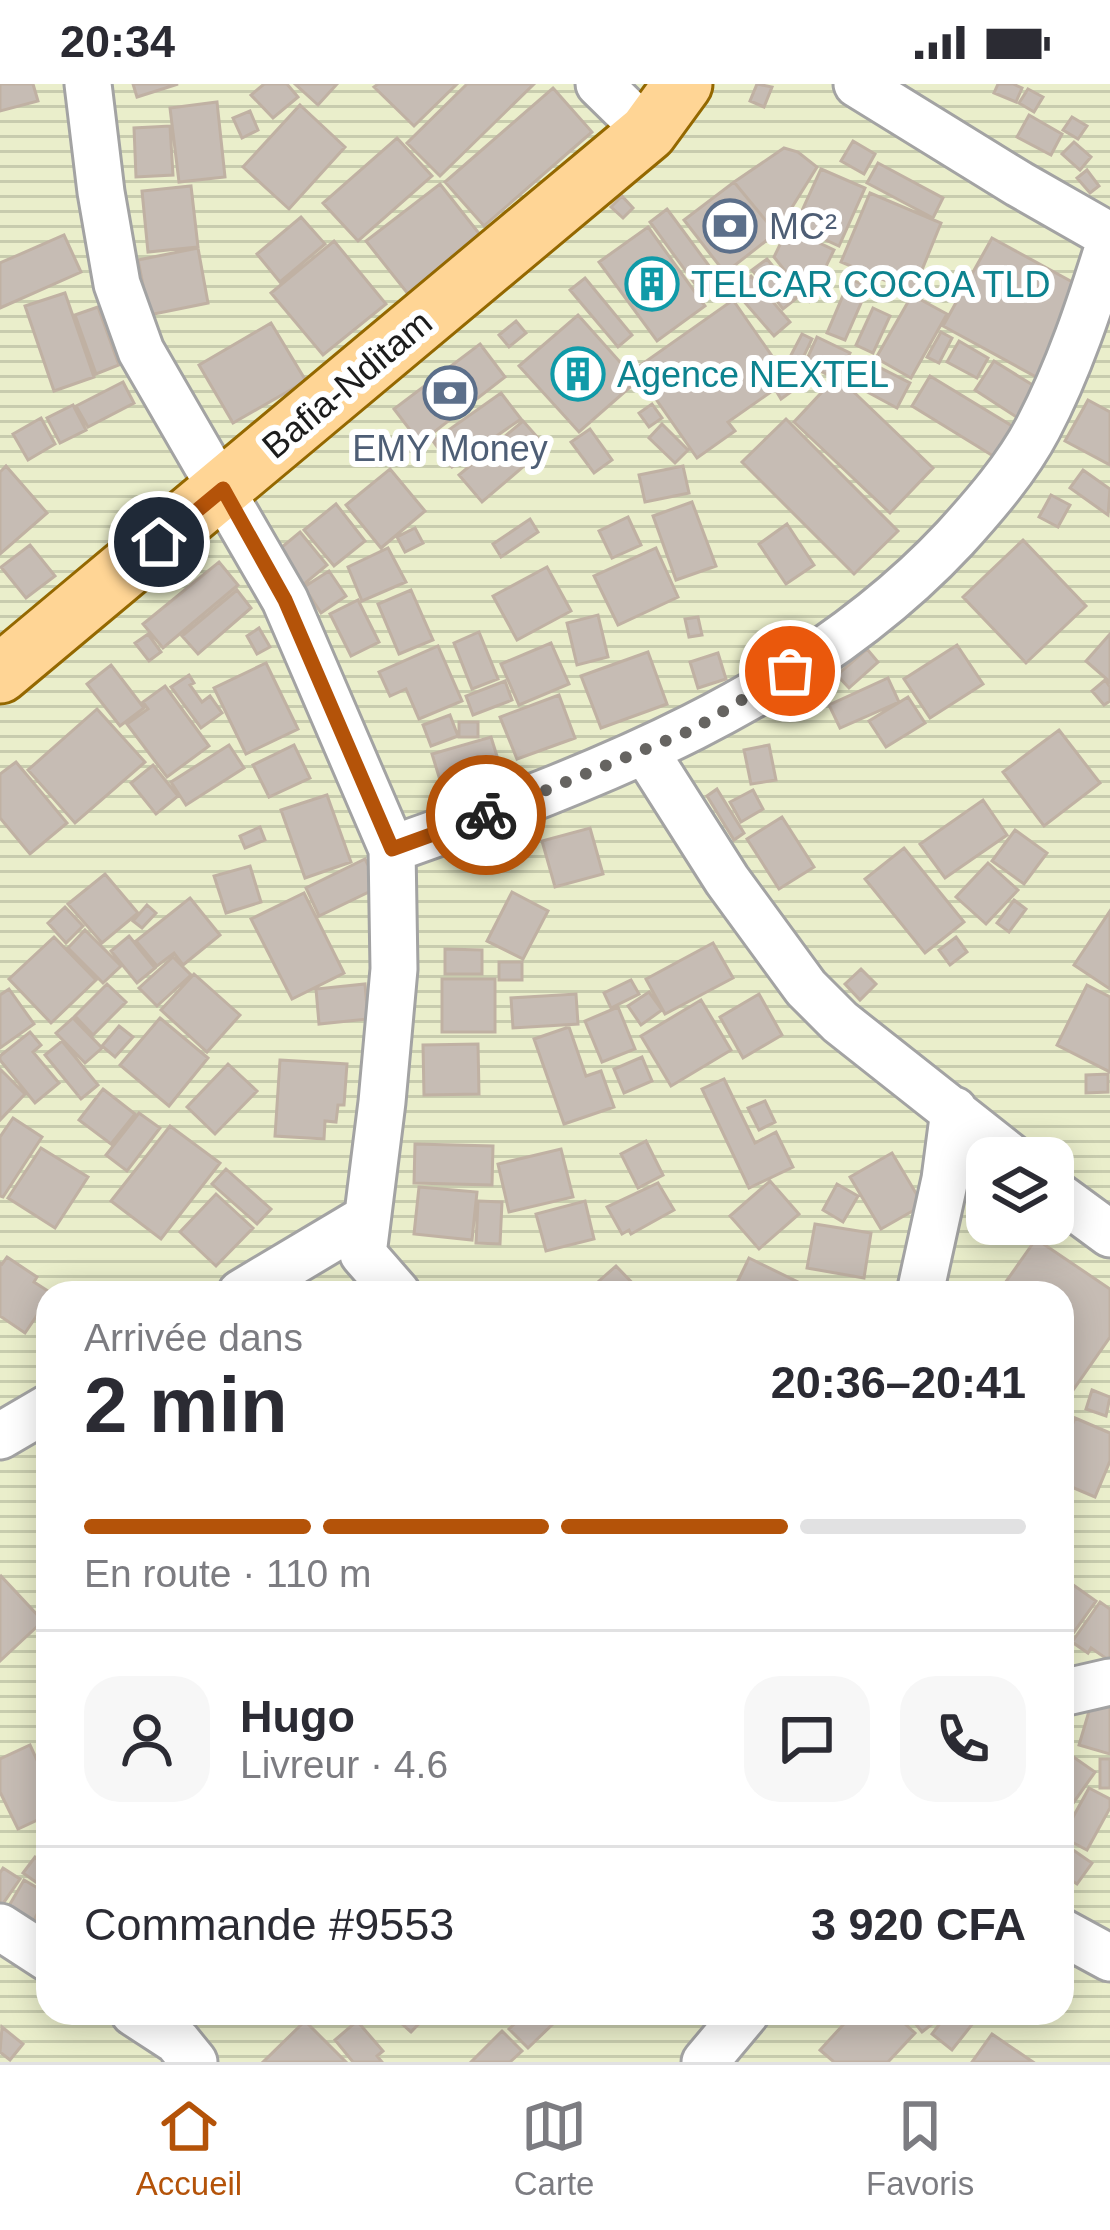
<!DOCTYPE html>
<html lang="fr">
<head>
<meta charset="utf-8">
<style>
  :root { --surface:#fff; --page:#f7f7f7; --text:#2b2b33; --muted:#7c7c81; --line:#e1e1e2; --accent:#b45309 }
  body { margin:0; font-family:Arial,sans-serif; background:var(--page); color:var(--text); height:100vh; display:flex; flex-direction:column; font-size:45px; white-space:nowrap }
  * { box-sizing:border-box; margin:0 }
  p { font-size:39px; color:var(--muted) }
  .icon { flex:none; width:66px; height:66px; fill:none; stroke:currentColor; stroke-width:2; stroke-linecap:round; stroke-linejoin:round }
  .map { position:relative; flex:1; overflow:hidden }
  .sheet { position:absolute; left:36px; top:1197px; width:1038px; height:744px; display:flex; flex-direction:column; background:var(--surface); border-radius:36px; box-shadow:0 6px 30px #0003 }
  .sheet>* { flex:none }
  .controls { position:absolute; left:966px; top:1053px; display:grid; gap:24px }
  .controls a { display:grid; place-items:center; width:108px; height:108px; border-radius:24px; background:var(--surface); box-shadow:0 6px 30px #0003; font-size:60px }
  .pin { position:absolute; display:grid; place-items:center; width:102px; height:102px; color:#fff; margin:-51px; border:6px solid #fff; border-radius:50%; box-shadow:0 3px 12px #0007 }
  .courier { position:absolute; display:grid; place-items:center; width:120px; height:120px; margin:-60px; border:9px solid #b45309; border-radius:50%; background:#fff; color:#222; box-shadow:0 3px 15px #0007 }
  .summary em { font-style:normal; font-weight:700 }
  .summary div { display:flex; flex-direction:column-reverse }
  .summary { display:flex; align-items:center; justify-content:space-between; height:204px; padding:0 48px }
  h1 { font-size:78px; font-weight:700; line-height:90px }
  .bar { display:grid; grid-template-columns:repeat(4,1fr); gap:18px 12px; align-content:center; height:144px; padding:0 48px }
  .bar i { height:15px; border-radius:9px; background:var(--line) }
  .bar .active { background:var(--accent) }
  .bar p { grid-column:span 4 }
  .line { display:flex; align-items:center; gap:30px; padding:0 48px; border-top:3px solid var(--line) }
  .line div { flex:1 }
  .round { display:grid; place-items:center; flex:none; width:126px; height:126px; border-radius:36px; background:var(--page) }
  .status { display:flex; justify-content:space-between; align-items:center; height:84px; padding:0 60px; background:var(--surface); direction:ltr }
  .status svg { height:33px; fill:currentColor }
  .tabs { display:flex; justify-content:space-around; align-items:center; height:168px; border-top:3px solid var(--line); background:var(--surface); font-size:33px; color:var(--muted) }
  .tabs a { display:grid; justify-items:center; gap:6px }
  .tabs .active { color:var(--accent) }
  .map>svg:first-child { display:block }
  .farmland { fill:url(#farmland-rules); fill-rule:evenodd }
  .building { fill:#c6bcb4; stroke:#c0b1a3; stroke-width:3 }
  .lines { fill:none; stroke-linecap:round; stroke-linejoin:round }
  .minor-casing { stroke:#a3a3a3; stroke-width:51 }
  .major-casing { stroke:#946800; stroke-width:63 }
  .minor { stroke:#fff; stroke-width:45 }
  .major { stroke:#ffd595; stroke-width:57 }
  .done { stroke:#666461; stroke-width:12; stroke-dasharray:0 21.6 }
  .route { stroke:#b45309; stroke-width:15 }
  .labels { text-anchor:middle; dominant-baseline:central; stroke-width:12; stroke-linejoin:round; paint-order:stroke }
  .service-label { font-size:36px; fill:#4e5e75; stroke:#fff; text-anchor:start }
  .culture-label { font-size:36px; fill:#0d838f; stroke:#fff; text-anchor:start }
  .street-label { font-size:36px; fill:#1c1c1c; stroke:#fff }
</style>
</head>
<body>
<div class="status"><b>20:34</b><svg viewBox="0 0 49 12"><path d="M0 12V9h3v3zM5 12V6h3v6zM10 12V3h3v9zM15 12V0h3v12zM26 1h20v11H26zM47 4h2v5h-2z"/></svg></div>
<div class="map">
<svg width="1110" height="1978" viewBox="0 0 1110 1978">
  <defs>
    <pattern id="farmland-rules" width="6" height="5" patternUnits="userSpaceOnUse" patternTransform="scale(3)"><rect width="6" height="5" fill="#eaeecb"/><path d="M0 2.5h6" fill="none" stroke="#c8ccae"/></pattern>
  </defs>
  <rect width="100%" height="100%" fill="#eeeae1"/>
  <!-- farmland -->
  <path class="farmland" d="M0 0H1110V1978H0ZM987 1074H1053V1140H987ZM48 1209H1062V1929H48Z"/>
  <!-- building -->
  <path class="building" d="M0 0H33L38 17 0 27Z
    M133 0H178L137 13Z
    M264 0H287L298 13 273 34 251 11Z
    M295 0H337L318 21Z
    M378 0H457L414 42 374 3Z
    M467 0H534L440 92 407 59Z
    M757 0 772 3 764 23 750 17Z
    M998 0H1013L1022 4 1016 18 994 9Z
    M553 4 592 48 484 142 445 98Z
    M1028 5 1043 13 1034 28 1019 19Z
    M217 18 225 93 179 98 170 24Z
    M300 21 345 63 289 125 243 83Z
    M250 27 258 46 242 54 233 34Z
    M1029 31 1062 50 1051 71 1017 53Z
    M1072 33 1087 42 1078 55 1063 46Z
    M170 42 173 91 136 93 134 44Z
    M397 54 432 92 358 157 323 119Z
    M853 57 875 70 864 90 841 77Z
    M1074 58 1091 73 1080 86 1062 70Z
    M784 64 798 68 817 83 776 149 734 98Z
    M878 79 943 114 933 134 867 99Z
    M821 85 865 104 839 162 795 142Z
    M1087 86 1099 102 1090 109 1077 94Z
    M734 98 776 149 725 189 684 136Z
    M440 100 485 157 412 215 366 157Z
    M191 102 198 163 148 168 142 107Z
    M870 109 941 139 913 208 841 178Z
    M622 112 633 124 623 134 611 123Z
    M667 125 721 198 703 211 650 138Z
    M301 133 325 160 280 198 257 170Z
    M648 143 705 222 657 257 599 178Z
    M788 144 834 166 809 217 774 173Z
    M64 151 81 188 0 224V179Z
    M992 154 1087 206 1038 294 943 242Z
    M334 157 386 220 323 271 271 209Z
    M198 164 208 219 149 231 138 176Z
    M767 175 798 213 783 225 752 186Z
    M751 192 790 238 774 252 734 206Z
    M585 194 632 251 618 263 570 206Z
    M850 195 868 203 845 256 827 249Z
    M65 209 94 293 54 307 25 222Z
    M912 211 947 230 911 294 876 274Z
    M733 216 795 305 781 315 775 305 728 338 735 347 697 374 635 285Z
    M98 223 119 281 96 290 75 231Z
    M873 224 890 232 873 269 856 261Z
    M578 231 637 297 579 348 519 282Z
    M516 237 526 249 509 263 499 251Z
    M271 239 306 297 233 339 199 281Z
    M941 248 952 254 939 279 927 273Z
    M802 250 812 255 801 278 790 273Z
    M817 253 850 269 840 290 832 287 830 292 805 279Z
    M959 257 988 274 977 294 947 278Z
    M480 260 505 293 420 359 394 325Z
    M994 277 1044 308 1024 338 975 306Z
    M871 279 910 299 897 324 858 303Z
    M837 292 933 384 890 429 794 338Z
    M930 292 1017 345 998 375 912 322Z
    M123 298 134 319 88 343 76 322Z
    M501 309 521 335 452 383 433 357Z
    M1088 316 1110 328V381L1065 357Z
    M652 320 662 334 649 343 639 329Z
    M73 321 86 346 60 359 47 334Z
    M41 334 55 360 28 376 13 350Z
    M786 335 898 447 854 490 742 378Z
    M523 337 546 363 482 418 459 391Z
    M662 340 688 366 675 379 649 354Z
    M590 345 612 376 594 389 571 358Z
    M6 382 47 429 0 470V388Z
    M683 382 689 409 645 418 639 391Z
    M390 385 425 427 381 464 346 421Z
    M1083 386 1110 405 1108 431 1070 404Z
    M1051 411 1070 421 1058 443 1039 433Z
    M692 418 716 482 676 496 653 432Z
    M336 420 365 457 334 482 304 446Z
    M628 433 641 461 612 474 599 447Z
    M530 435 538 448 501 473 493 460Z
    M787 440 814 481 786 500 759 460Z
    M415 444 423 459 405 468 397 453Z
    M300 448 327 481 303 501 276 468Z
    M1023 456 1086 522 1026 579 963 513Z
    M30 461 55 492 26 514 1 483Z
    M388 464 406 498 362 517 348 483Z
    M656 464 678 513 618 541 594 492Z
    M219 478 238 501 163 564 143 540Z
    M547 483 571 527 517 556 493 512Z
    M329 487 346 512 321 529 304 503Z
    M237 506 251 524 198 570 182 552Z
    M411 506 433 556 399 570 378 520Z
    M358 516 379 558 351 572 330 530Z
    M598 531 608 573 577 581 567 539Z
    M698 533 702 551 689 553 685 535Z
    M259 544 270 563 257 570 247 552Z
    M479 548 498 595 472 605 454 559Z
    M148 550 161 568 149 577 135 559Z
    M1110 550V598L1086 577Z
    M551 559 569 600 519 621 501 580Z
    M957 561 983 600 930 634 904 595Z
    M438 562 462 617 419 635 406 605 390 612 379 588Z
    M867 565 878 578 849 604 837 591Z
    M648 568 667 620 601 644 581 592Z
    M718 569 726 595 698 604 690 578Z
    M266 579 298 645 246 670 214 604Z
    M111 581 144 624 120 642 87 600Z
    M189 591 194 599 190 601 202 618 210 612 222 629 201 644 171 603Z
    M888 594 899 618 840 644 829 621Z
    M1105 596 1110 603V617L1104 621 1092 607Z
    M505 597 512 616 473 631 466 612Z
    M165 602 209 662 167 693 127 640 148 625 143 618Z
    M559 611 575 654 517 675 500 633Z
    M908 613 925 639 886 663 869 637Z
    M97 625 145 678 75 739 28 686Z
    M450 631 458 652 431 662 423 641Z
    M459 638H478V653H459Z
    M1059 646 1100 699 1044 742 1003 688Z
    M491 653 506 701 447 719 432 670Z
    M229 661 244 684 186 721 171 698Z
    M294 661 310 694 269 713 253 681Z
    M769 661 776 696 751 700 744 666Z
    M16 678 67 739 30 770 0 734V690Z
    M153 681 178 712 156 730 131 699Z
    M717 705 744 749 734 756 707 712Z
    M753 706 763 725 741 738 730 718Z
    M327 711 351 778 305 794 281 726Z
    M983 716 1007 751 945 794 920 760Z
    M782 733 814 783 779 805 747 755Z
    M260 743 265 756 245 764 240 752Z
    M590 744 603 790 555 803 542 757Z
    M1015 746 1047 769 1024 800 992 777Z
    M904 764 964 838 925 869 865 795Z
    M365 775 379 803 319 832 306 804Z
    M988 779 1018 806 986 840 956 813Z
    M250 782 261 818 226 829 214 792Z
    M105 790 138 829 102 859 68 820Z
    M512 808 548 827 523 875 487 857Z
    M304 809 344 889 292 915 251 835Z
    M190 814 220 851 183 881 174 869 157 882 136 857Z
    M1014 816 1026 825 1009 848 997 839Z
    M147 821 156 829 142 844 133 837Z
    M65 823 83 842 66 859 48 839Z
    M1110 827V905L1074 881Z
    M85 846 121 882 103 899 68 864Z
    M129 852 155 884 137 899 111 867Z
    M54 853 96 896 51 939 9 895Z
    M956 853 967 868 950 881 939 866Z
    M713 859 733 894 665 930 646 895Z
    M445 865 482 866V890H445Z
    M173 873 191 891 157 922 139 904Z
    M499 878H522V896H499Z
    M861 885 876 900 860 916 845 900Z
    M194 890 240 931 207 968 161 926Z
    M442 895H495V948H442Z
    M631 896 639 910 611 924 604 909Z
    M107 900 126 918 93 951 75 932Z
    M365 900 368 935 319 940 316 905Z
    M1087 901 1110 913V988L1057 961Z
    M9 905 34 940 0 964V911Z
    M649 908 662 926 641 941 628 922Z
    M576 910 578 940 513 944 511 914Z
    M759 910 782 951 743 974 720 933Z
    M701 916 731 966 671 1002 641 952Z
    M618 923 635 965 602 978 585 937Z
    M73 934 102 964 85 979 56 949Z
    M160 934 208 974 169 1022 120 981Z
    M119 942 133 953 115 973 102 962Z
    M569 943 586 992 601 987 614 1023 564 1040 534 955Z
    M30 948 41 961 33 968 59 999 35 1019 0 976V972Z
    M62 957 98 1001 81 1015 45 971Z
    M478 960 479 1010 424 1011 423 961Z
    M642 973 652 997 624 1009 614 985Z
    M280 976 347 980 344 1021H338L336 1038 325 1037 324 1055 275 1052Z
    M228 980 257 1007 215 1050 187 1023Z
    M0 985 25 1010 0 1036Z
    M1108 990V1008L1086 1009V991Z
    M724 995 755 1059 776 1048 793 1083 749 1104 702 1005Z
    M103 1005 135 1030 111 1060 79 1036Z
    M765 1017 775 1038 759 1046 748 1024Z
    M139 1029 160 1044 127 1087 106 1071Z
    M13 1034 42 1053 3 1113 0 1112V1053Z
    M170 1042 220 1079 161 1155 111 1117Z
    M646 1057 663 1091 638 1104 621 1070Z
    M415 1060 493 1062 492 1101 414 1099Z
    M41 1064 88 1093 55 1144 8 1114Z
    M561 1065 573 1113 509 1128 498 1080Z
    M892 1069 923 1121 881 1145 850 1093Z
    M226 1085 271 1125 257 1140 212 1100Z
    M770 1097 799 1130 759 1165 730 1132Z
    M658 1099 674 1126 631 1150 629 1146 622 1150 607 1123Z
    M837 1100 858 1112 843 1138 823 1126Z
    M419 1103 477 1108 472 1156 414 1150Z
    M216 1110 253 1144 216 1182 180 1148Z
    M478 1117 502 1118 500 1160 476 1159Z
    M585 1117 594 1155 546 1167 536 1130Z
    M815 1140 871 1149 864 1194 807 1184Z
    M1036 1155 1110 1205V1253L1062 1322V1209H998Z
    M7 1173 37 1193 34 1198 51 1209H48V1215L25 1249 0 1232V1179L2 1180Z
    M749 1174 802 1200 798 1209H732Z
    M616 1182 642 1209H610L599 1197Z
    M1092 1306 1110 1313 1106 1332 1086 1325Z
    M1075 1334 1110 1349V1377L1095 1413 1062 1399V1367Z
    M1 1492 43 1537 0 1577V1493Z
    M1062 1493 1096 1517 1064 1562 1062 1561Z
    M1100 1518 1110 1525V1577L1091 1564 1088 1569 1072 1558Z
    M1095 1607 1110 1612V1670L1079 1661Z
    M30 1661 48 1700V1731L18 1745 0 1708V1675Z
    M1062 1665 1095 1688 1062 1735Z
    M1100 1675H1110V1704H1100Z
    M1089 1704 1110 1715V1724L1087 1766 1062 1753Z
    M1063 1759 1092 1779 1077 1800 1062 1790Z
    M35 1773 48 1782 47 1806 23 1789Z
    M3 1784 20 1795 0 1824V1789Z
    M24 1796 48 1810 28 1847 3 1832Z
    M390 1929H429L411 1948Z
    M526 1929H549L557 1936 528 1964 509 1945Z
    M854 1929H893L915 1949 888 1978H834L820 1966Z
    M917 1929H946L922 1948 911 1934Z
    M948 1929H981L952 1966 932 1950Z
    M305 1937 346 1978H263Z
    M357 1937 383 1967 377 1972 382 1978H353L335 1956Z
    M2 1943 23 1960 10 1976 0 1968Z
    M502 1947 522 1967 510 1978H471Z
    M992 1950 1033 1978H972Z"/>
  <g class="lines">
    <!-- minor casing -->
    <g class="minor-casing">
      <path id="minor" d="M88 0 101 108 117 200 141 267 285 516 392 765 394 885 382 1018 363 1170 397 1209
        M599 0 648 48
        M857 0 1019 100 1110 152
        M645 667 727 796 806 904 840 938 1012 1074
        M392 765C594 694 806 614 955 454 985 421 1017 384 1038 344 1069 285 1090 221 1110 157
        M1053 1108 1110 1150
        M241 1209 365 1135
        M920 1209 945 1095 954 1026
        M0 1352 48 1324
        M1062 1609 1110 1598
        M0 1843 48 1874
        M1062 1848 1110 1874
        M134 1929 177 1957 194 1978
        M705 1978 746 1929"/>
    </g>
    <!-- major casing -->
    <g class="major-casing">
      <path id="major" d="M0 590 648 48 683 0"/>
    </g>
    <!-- minor -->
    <use href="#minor" class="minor"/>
    <!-- major -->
    <use href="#major" class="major"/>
  </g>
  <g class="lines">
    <!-- done -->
    <path class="done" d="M486 731 692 646 790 587"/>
    <!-- route -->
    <path class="route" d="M159 458 223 405 285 516 392 765 486 731"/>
  </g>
  <!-- icons -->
  <defs>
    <g id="bank-ring" transform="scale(2.7)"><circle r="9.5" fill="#fff" stroke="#5c6f8a" stroke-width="1.5"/><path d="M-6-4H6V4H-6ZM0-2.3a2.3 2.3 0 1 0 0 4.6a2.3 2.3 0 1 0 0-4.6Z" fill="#5c6f8a"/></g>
    <g id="building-ring" transform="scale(2.7)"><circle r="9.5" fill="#fff" stroke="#0f9aa8" stroke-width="1.5"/><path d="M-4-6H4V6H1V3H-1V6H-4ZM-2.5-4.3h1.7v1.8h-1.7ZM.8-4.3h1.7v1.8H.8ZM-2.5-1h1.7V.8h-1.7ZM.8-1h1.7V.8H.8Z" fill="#0f9aa8"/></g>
  </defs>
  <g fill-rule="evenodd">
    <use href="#bank-ring" x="730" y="142"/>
    <use href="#building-ring" x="652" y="200"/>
    <use href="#building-ring" x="578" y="290"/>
    <use href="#bank-ring" x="450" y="309"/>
  </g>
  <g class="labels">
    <!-- service labels -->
    <g class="service-label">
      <text x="769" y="142">MC²</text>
      <text x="450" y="364" text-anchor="middle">EMY Money</text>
    </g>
    <!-- culture labels -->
    <g class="culture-label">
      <text x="691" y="200">TELCAR COCOA TLD</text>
      <text x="617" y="290">Agence NEXTEL</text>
    </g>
    <!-- street labels -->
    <g class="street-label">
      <text transform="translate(347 300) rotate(-40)">Bafia-Nditam</text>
    </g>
  </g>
</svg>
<div class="controls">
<a><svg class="icon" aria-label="layers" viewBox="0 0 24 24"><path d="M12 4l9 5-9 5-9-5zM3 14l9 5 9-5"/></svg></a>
</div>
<div class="pin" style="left:790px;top:587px;background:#ea580c"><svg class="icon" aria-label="bag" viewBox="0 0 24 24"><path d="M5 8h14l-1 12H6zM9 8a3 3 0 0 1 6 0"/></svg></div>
<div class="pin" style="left:159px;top:458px;background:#1f2937"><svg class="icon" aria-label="home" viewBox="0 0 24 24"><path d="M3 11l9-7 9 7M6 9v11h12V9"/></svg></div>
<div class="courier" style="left:486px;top:731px"><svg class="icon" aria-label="bike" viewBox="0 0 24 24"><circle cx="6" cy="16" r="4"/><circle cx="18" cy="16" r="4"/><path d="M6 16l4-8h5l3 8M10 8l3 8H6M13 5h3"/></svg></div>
<section class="sheet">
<div class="summary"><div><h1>2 min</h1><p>Arrivée dans</p></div><em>20:36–20:41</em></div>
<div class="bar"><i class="active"></i><i class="active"></i><i class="active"></i><i></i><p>En route · 110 m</p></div>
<div class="line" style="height:216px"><a class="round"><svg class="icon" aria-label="person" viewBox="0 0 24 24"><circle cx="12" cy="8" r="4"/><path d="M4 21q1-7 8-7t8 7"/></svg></a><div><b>Hugo</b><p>Livreur · 4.6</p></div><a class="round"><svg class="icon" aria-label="chat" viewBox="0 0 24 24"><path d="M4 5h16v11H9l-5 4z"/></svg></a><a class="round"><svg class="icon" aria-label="phone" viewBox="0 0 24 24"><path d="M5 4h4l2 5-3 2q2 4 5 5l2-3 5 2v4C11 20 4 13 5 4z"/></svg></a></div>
<div class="line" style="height:156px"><div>Commande #9553</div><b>3 920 CFA</b></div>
</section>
</div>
<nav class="tabs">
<a class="active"><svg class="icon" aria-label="home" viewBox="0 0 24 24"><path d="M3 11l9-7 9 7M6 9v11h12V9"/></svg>Accueil</a>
<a><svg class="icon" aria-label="map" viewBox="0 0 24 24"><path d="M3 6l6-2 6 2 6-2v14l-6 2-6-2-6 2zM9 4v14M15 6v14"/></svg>Carte</a>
<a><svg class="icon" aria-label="saved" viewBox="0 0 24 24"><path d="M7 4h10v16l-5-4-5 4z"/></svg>Favoris</a>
</nav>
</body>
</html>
